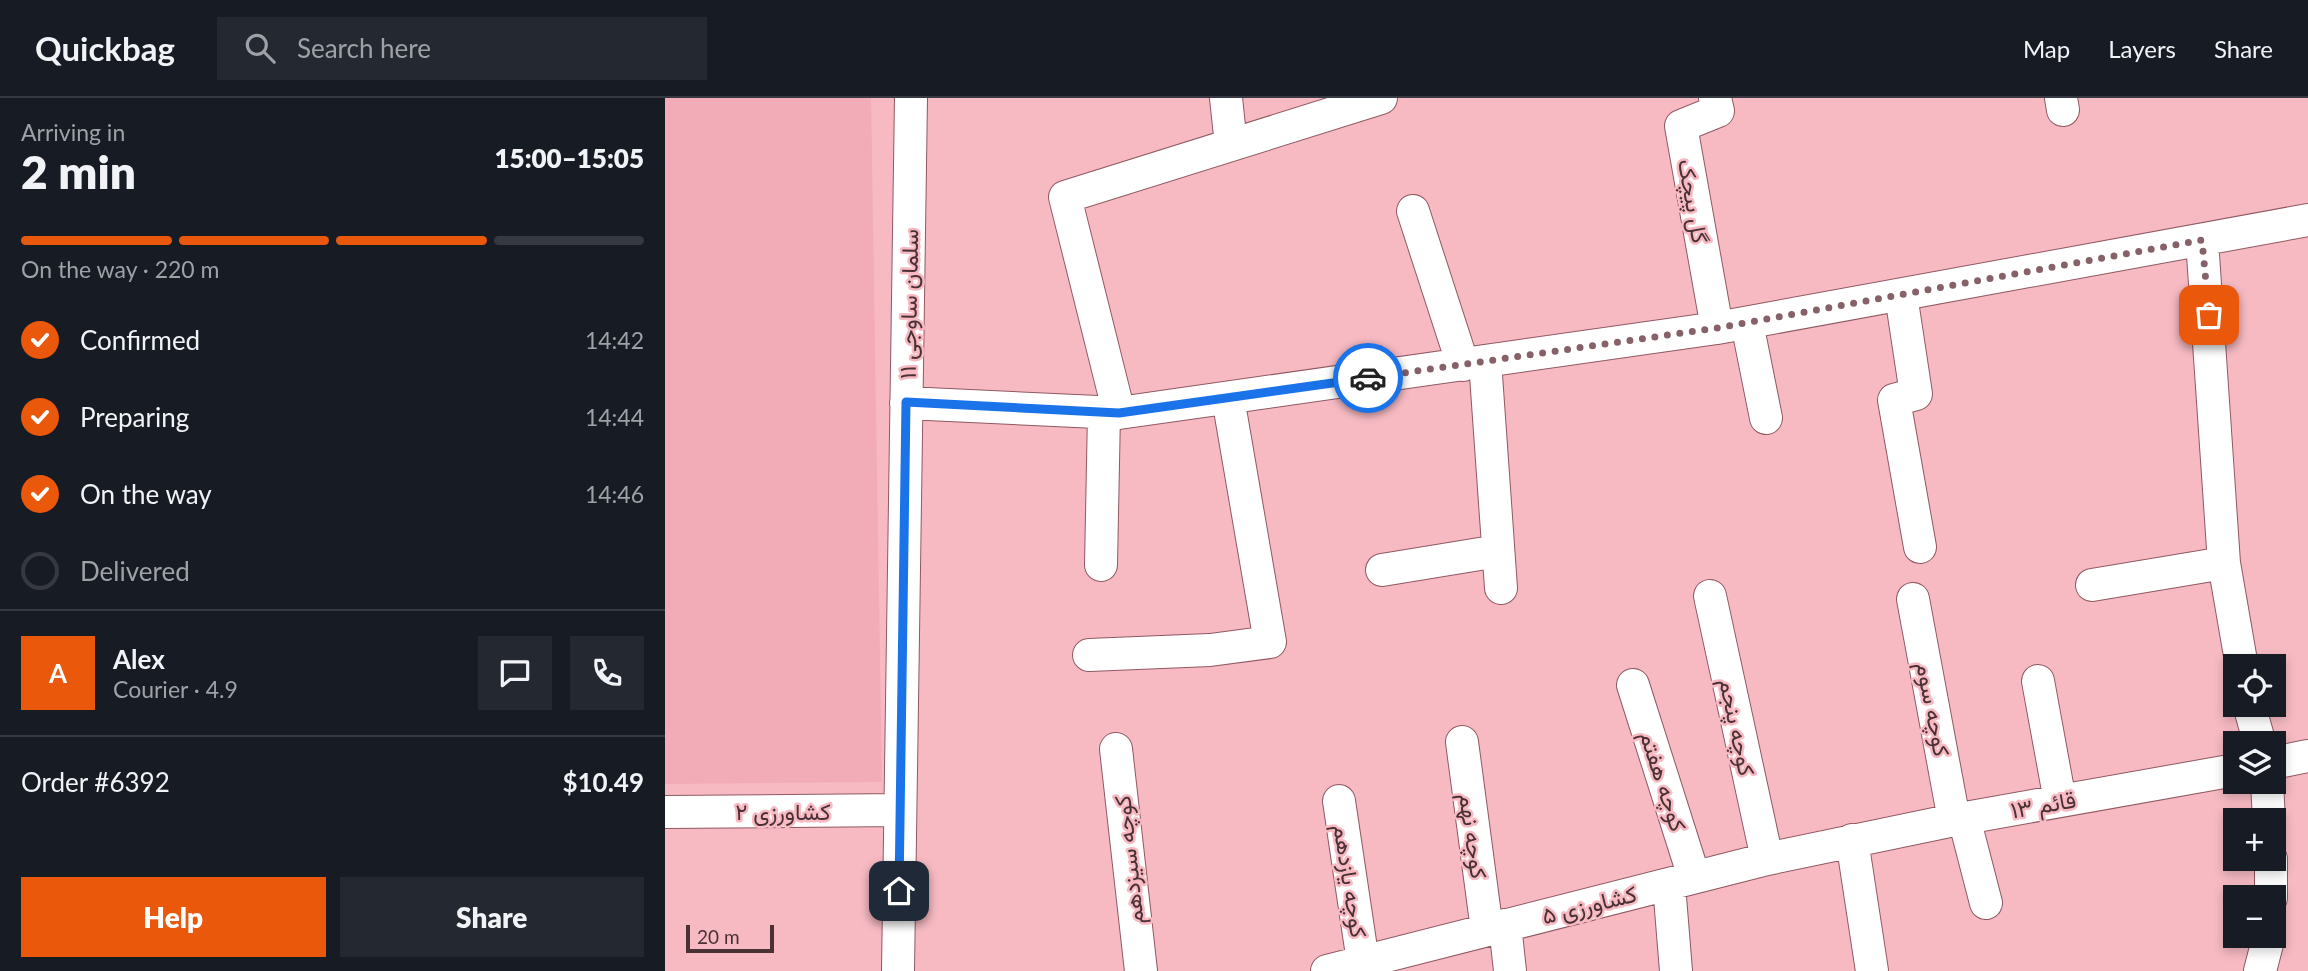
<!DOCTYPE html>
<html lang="en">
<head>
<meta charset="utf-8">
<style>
  :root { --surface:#171b24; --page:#242831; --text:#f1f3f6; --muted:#9ea1a6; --line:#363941; --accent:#ea580c }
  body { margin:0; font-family:Lato,Vazirmatn,sans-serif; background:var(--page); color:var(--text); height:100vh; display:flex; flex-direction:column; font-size:26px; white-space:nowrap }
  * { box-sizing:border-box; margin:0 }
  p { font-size:23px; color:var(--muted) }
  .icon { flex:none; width:38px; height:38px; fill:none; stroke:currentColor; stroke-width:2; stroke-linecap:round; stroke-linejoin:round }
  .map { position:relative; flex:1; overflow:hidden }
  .sheet { display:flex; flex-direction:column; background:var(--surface); width:665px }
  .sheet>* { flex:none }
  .tools { position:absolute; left:1558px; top:556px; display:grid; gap:14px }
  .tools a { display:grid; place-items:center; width:63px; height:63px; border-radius:0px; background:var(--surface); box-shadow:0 4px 10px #0003; font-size:35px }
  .scale { position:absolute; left:21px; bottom:18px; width:88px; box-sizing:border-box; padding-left:7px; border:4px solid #493135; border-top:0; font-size:19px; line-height:24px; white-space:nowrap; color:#493135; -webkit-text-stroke:5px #f7bac3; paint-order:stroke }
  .pin { position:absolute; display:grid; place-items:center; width:60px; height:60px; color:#fff; margin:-30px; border-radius:14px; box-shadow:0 4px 10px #0006 }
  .courier { position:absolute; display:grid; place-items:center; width:70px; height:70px; margin:-35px; border:5px solid #1a73e8; border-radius:50%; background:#fff; color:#222; box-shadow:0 2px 9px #0007 }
  .overview em { font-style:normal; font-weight:800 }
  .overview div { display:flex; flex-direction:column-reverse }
  .overview { display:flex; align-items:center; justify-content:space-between; height:119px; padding:0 21px }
  h1 { font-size:46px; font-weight:800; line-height:52px }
  .bar { display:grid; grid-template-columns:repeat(4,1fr); gap:10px 7px; align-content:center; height:84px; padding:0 21px }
  .bar i { height:9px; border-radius:5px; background:var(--line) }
  .bar .selected { background:var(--accent) }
  .bar p { grid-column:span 4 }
  .line { display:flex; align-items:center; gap:18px; padding:0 21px; border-top:2px solid var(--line) }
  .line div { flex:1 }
  .round { display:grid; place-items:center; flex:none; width:74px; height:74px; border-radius:0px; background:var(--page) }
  ol { padding:0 21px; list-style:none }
  li { display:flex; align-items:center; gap:21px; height:77px }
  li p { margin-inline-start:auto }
  li .icon { padding:7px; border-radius:50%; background:var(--accent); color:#fff; stroke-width:4 }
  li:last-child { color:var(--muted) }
  li i { width:38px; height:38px; border:4px solid var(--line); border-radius:50% }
  .action { display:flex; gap:14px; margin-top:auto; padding:14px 21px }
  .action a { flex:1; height:80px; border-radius:0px; background:var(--accent); color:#fff; font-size:28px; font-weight:800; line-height:80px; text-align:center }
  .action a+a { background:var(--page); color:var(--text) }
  header { display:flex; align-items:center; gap:42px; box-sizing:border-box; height:98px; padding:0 35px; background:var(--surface); border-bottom:2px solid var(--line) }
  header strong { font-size:33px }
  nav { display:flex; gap:38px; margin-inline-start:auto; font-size:24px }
  .search { width:490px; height:63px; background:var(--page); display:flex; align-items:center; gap:18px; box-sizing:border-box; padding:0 24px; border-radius:0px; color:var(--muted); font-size:26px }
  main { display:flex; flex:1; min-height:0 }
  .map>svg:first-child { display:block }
  .built { fill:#f1acb7 }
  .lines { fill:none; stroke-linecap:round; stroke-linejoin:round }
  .street-casing { stroke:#8f5962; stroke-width:34 }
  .street { stroke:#fff; stroke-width:32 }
  .done { stroke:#866167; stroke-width:7; stroke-dasharray:0 12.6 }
  .route { stroke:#1a73e8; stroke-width:9 }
  .labels { text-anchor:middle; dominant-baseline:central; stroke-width:5; stroke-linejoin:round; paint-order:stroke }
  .street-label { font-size:23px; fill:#493135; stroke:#f7bac3 }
</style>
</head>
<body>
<header>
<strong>Quickbag</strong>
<div class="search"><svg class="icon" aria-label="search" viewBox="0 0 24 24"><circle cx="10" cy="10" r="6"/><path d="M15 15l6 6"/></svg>Search here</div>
<nav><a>Map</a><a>Layers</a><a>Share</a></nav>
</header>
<main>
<section class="sheet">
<div class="overview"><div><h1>2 min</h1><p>Arriving in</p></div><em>15:00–15:05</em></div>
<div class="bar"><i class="selected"></i><i class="selected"></i><i class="selected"></i><i></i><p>On the way · 220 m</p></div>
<ol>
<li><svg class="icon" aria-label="check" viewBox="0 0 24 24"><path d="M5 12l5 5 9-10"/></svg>Confirmed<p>14:42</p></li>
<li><svg class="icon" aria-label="check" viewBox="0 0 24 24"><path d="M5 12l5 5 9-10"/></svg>Preparing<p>14:44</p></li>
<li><svg class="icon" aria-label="check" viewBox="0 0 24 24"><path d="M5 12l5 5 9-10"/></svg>On the way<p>14:46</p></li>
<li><i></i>Delivered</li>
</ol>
<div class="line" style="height:126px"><b class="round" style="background:var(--accent);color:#fff">A</b><div><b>Alex</b><p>Courier · 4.9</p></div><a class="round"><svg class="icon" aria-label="chat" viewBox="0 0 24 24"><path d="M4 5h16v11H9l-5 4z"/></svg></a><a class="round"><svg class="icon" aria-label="phone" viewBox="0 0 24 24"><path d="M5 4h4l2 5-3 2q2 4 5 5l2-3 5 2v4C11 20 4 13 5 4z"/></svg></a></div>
<div class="line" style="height:91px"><div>Order #6392</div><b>$10.49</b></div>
<div class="action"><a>Help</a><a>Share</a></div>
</section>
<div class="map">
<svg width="1643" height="873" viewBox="0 0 1643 873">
  <rect width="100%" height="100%" fill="#f7bac3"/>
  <!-- built -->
  <path class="built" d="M0 0H206L217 684 0 686Z"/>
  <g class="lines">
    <!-- street casing -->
    <g class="street-casing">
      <path id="street" d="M561 0 566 47
        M1050 0 1053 13 1016 28 1052 230
        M1396 0 1398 12
        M748 113 798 267
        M1537 142 1559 465 1577 569
        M1236 197 1251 296 1229 302 1255 449
        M1082 225 1101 320
        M820 263 836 490
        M241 305 454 315 1052 230 1643 122
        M454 315 400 99 716 0
        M436 467 439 315
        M717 472 833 453
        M1427 487 1559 465
        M1045 498 1102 761
        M1248 501 1289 722
        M424 557 545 552 605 544 563 300
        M1373 583 1395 703
        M968 587 1029 779
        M1584 607 1595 646
        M797 644 822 832
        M451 651 476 873
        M1608 665 1643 658
        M1602 684 1604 723
        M674 703 698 864
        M0 714 235 712
        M1299 720 1321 805
        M1187 742 1207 873
        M1606 761V800
        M1004 787 1011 873
        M840 827 845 873
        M233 873 246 0
        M662 873 1102 761 1289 722 1570 672
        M1595 873 1604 838"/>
    </g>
    <!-- street -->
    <use href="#street" class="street"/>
  </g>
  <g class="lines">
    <!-- done -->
    <path class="done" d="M703 280 1052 230 1537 142 1544 217"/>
    <!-- route -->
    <path class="route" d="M234 793 241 304 454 315 703 280"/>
  </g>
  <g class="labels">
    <!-- street labels -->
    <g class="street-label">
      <text transform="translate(1029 103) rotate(80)">گل پیچک</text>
      <text transform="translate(243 206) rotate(-89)">سلمان ساوجی ۱۱</text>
      <text transform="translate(1269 611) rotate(79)">کوچه سوم</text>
      <text transform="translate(1073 629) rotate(78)">کوچه پنجم</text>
      <text transform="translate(999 683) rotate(72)">کوچه هفتم</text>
      <text transform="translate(1378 706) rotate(-10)">قائم ۱۳</text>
      <text x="118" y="713">کشاورزی ۲</text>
      <text transform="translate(809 738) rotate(82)">کوچه نهم</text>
      <text transform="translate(463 762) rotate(-96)">کوچه سیزدهم</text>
      <text transform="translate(686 783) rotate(81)">کوچه یازدهم</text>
      <text transform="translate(924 806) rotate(-14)">کشاورزی ۵</text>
    </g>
  </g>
</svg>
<div class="tools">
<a><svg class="icon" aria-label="locate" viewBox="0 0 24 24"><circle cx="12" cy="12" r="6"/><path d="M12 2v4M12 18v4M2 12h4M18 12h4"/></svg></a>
<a><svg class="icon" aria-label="layers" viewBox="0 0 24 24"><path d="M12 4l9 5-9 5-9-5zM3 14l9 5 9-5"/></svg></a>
<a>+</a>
<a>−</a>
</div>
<div class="scale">20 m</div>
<div class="pin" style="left:1544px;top:217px;background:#ea580c"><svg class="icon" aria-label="bag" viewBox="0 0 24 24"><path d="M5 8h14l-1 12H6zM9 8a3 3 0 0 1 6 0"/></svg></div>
<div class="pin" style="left:234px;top:793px;background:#1f2937"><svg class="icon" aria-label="home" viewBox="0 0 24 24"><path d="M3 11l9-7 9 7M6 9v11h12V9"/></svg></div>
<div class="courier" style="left:703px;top:280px"><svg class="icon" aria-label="car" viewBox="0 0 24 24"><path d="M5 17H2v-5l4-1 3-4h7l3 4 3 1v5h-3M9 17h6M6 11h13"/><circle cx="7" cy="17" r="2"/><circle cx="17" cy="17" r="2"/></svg></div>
</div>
</main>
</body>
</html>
